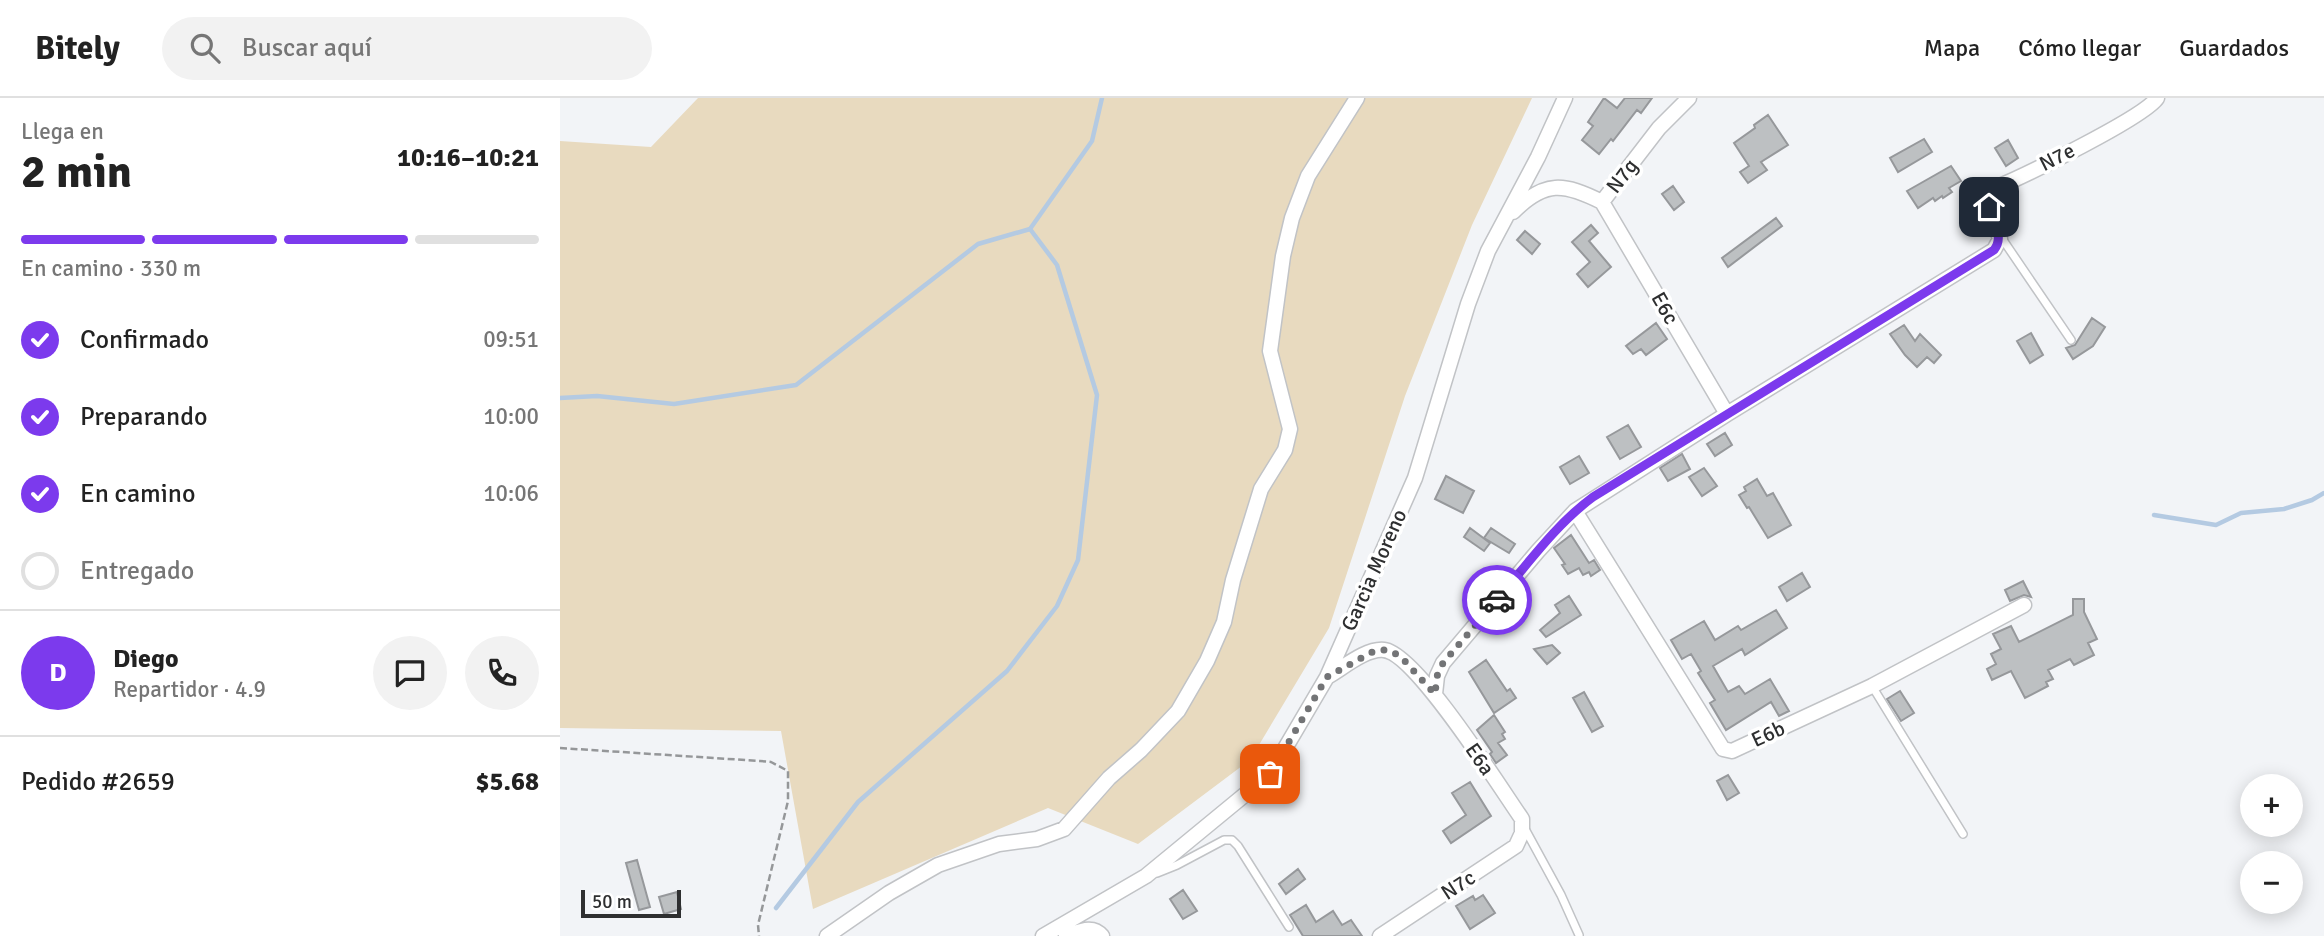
<!DOCTYPE html>
<html lang="es">
<head>
<meta charset="utf-8">
<style>
  :root { --surface:#fff; --page:#f2f2f2; --text:#222; --muted:#767676; --line:#e0e0e0; --accent:#7c3aed }
  body { margin:0; font-family:Signika,sans-serif; background:var(--page); color:var(--text); height:100vh; display:flex; flex-direction:column; font-size:26px; white-space:nowrap }
  * { box-sizing:border-box; margin:0 }
  p { font-size:23px; color:var(--muted) }
  .icon { flex:none; width:38px; height:38px; fill:none; stroke:currentColor; stroke-width:2; stroke-linecap:round; stroke-linejoin:round }
  .map { position:relative; flex:1; overflow:hidden }
  .panel { display:flex; flex-direction:column; background:var(--surface); width:560px }
  .panel>* { flex:none }
  .tools { position:absolute; left:1680px; top:676px; display:grid; gap:14px }
  .tools a { display:grid; place-items:center; width:63px; height:63px; border-radius:50%; background:var(--surface); box-shadow:0 4px 18px #0003; font-size:35px }
  .scale { position:absolute; left:21px; bottom:18px; width:100px; box-sizing:border-box; padding-left:7px; border:4px solid #2e2f30; border-top:0; font-size:19px; line-height:24px; white-space:nowrap; color:#2e2f30; -webkit-text-stroke:5px #fff; paint-order:stroke }
  .pin { position:absolute; display:grid; place-items:center; width:60px; height:60px; color:#fff; margin:-30px; border-radius:14px; box-shadow:0 4px 10px #0006 }
  .courier { position:absolute; display:grid; place-items:center; width:70px; height:70px; margin:-35px; border:5px solid #7c3aed; border-radius:50%; background:#fff; color:#222; box-shadow:0 2px 9px #0007 }
  .headline em { font-style:normal; font-weight:800 }
  .headline div { display:flex; flex-direction:column-reverse }
  .headline { display:flex; align-items:center; justify-content:space-between; height:119px; padding:0 21px }
  h1 { font-size:46px; font-weight:800; line-height:52px }
  .bar { display:grid; grid-template-columns:repeat(4,1fr); gap:10px 7px; align-content:center; height:84px; padding:0 21px }
  .bar i { height:9px; border-radius:5px; background:var(--line) }
  .bar .current { background:var(--accent) }
  .bar p { grid-column:span 4 }
  .line { display:flex; align-items:center; gap:18px; padding:0 21px; border-top:2px solid var(--line) }
  .line div { flex:1 }
  .round { display:grid; place-items:center; flex:none; width:74px; height:74px; border-radius:37px; background:var(--page) }
  ol { padding:0 21px; list-style:none }
  li { display:flex; align-items:center; gap:21px; height:77px }
  li p { margin-inline-start:auto }
  li .icon { padding:7px; border-radius:50%; background:var(--accent); color:#fff; stroke-width:4 }
  li:last-child { color:var(--muted) }
  li i { width:38px; height:38px; border:4px solid var(--line); border-radius:50% }
  header { display:flex; align-items:center; gap:42px; box-sizing:border-box; height:98px; padding:0 35px; background:var(--surface); border-bottom:2px solid var(--line) }
  header strong { font-size:33px }
  nav { display:flex; gap:38px; margin-inline-start:auto; font-size:24px }
  .search { width:490px; height:63px; background:var(--page); display:flex; align-items:center; gap:18px; box-sizing:border-box; padding:0 24px; border-radius:38px; color:var(--muted); font-size:26px }
  main { display:flex; flex:1; min-height:0 }
  .map>svg:first-child { display:block }
  .green { fill:#e8dabf }
  .lines { fill:none; stroke-linecap:round; stroke-linejoin:round }
  .stream { stroke:#b4cae2; stroke-width:4.5 }
  .building { fill:#bdc0c2; stroke:#96989b; stroke-width:2 }
  .lane-casing { stroke:#c1c3c6; stroke-width:10 }
  .street-casing { stroke:#c1c3c6; stroke-width:17 }
  .path { stroke:#959799; stroke-width:2.5; stroke-dasharray:7 3.5; stroke-linecap:butt }
  .lane { stroke:#fff; stroke-width:7 }
  .street { stroke:#fff; stroke-width:14 }
  .done { stroke:#737476; stroke-width:7; stroke-dasharray:0 12.6 }
  .route { stroke:#7c3aed; stroke-width:9 }
  .labels { text-anchor:middle; dominant-baseline:central; stroke-width:7; stroke-linejoin:round; paint-order:stroke }
  .street-label { font-size:21px; fill:#2e2f30; stroke:#fff }
</style>
</head>
<body>
<header>
<strong>Bitely</strong>
<div class="search"><svg class="icon" aria-label="search" viewBox="0 0 24 24"><circle cx="10" cy="10" r="6"/><path d="M15 15l6 6"/></svg>Buscar aquí</div>
<nav><a>Mapa</a><a>Cómo llegar</a><a>Guardados</a></nav>
</header>
<main>
<section class="panel">
<div class="headline"><div><h1>2 min</h1><p>Llega en</p></div><em>10:16–10:21</em></div>
<div class="bar"><i class="current"></i><i class="current"></i><i class="current"></i><i></i><p>En camino · 330 m</p></div>
<ol>
<li><svg class="icon" aria-label="check" viewBox="0 0 24 24"><path d="M5 12l5 5 9-10"/></svg>Confirmado<p>09:51</p></li>
<li><svg class="icon" aria-label="check" viewBox="0 0 24 24"><path d="M5 12l5 5 9-10"/></svg>Preparando<p>10:00</p></li>
<li><svg class="icon" aria-label="check" viewBox="0 0 24 24"><path d="M5 12l5 5 9-10"/></svg>En camino<p>10:06</p></li>
<li><i></i>Entregado</li>
</ol>
<div class="line" style="height:126px"><b class="round" style="background:var(--accent);color:#fff">D</b><div><b>Diego</b><p>Repartidor · 4.9</p></div><a class="round"><svg class="icon" aria-label="chat" viewBox="0 0 24 24"><path d="M4 5h16v11H9l-5 4z"/></svg></a><a class="round"><svg class="icon" aria-label="phone" viewBox="0 0 24 24"><path d="M5 4h4l2 5-3 2q2 4 5 5l2-3 5 2v4C11 20 4 13 5 4z"/></svg></a></div>
<div class="line" style="height:91px"><div>Pedido #2659</div><b>$5.68</b></div>
</section>
<div class="map">
<svg width="1764" height="838" viewBox="0 0 1764 838">
  <rect width="100%" height="100%" fill="#f2f4f7"/>
  <!-- green -->
  <path class="green" d="M138 0H972L912 127 845 298 769 530 690 662 578 746 488 710 253 811 221 633 0 630V43L91 49Z"/>
  <g class="lines">
    <!-- stream -->
    <path class="stream" d="M0 300 37 298 114 306 236 287 418 146 470 131 532 43 542 0
      M1594 417 1656 427 1681 415 1724 411 1752 402 1764 395
      M216 810 298 704 447 573 497 508 518 462 537 297 497 167 470 131"/>
  </g>
  <!-- building -->
  <path class="building" d="M1044 0 1057 10 1065 0H1092L1081 15 1077 12 1053 43 1051 41 1039 56 1022 42 1033 28 1028 24Z
    M1208 17 1228 47 1201 64 1207 72 1188 85 1180 74 1189 68 1174 45 1195 30 1194 27Z
    M1364 41 1372 54 1338 74 1330 60Z
    M1448 42 1458 60 1446 68 1435 50Z
    M1391 68 1401 83 1389 90 1392 94 1383 100 1382 98 1375 103 1373 100 1358 110 1347 93Z
    M1113 88 1124 104 1114 112 1102 96Z
    M1216 120 1222 128 1168 169 1162 160Z
    M1031 127 1038 135 1029 143 1051 169 1028 189 1017 176 1030 164 1012 144Z
    M965 133 980 146 972 156 957 142Z
    M1532 220 1545 229 1533 248 1513 261 1506 250 1515 247Z
    M1096 225 1107 241 1086 257 1081 251 1073 256 1066 248Z
    M1344 227 1355 243 1360 236 1381 257 1374 265 1367 259 1357 269 1345 257 1330 236Z
    M1471 235 1483 257 1470 265 1457 243Z
    M1068 327 1081 349 1060 361 1047 339Z
    M1165 335 1172 347 1155 358 1147 346Z
    M1122 356 1130 371 1108 383 1100 370Z
    M1019 358 1029 375 1010 386 1000 369Z
    M1144 370 1157 388 1142 398 1129 379Z
    M886 378 914 393 903 415 875 401Z
    M1197 381 1207 398 1213 395 1231 427 1208 440 1189 409 1187 410 1179 397 1186 393 1184 389Z
    M910 430 930 445 924 453 904 439Z
    M931 430 955 446 949 455 924 440Z
    M1011 437 1029 465 1034 462 1040 472 1031 478 1029 474 1023 477 1019 470 1008 476 1002 467 1005 466 994 450Z
    M1242 475 1250 489 1227 503 1219 489Z
    M1463 483 1471 499 1464 497 1450 503 1445 492Z
    M1009 498 1021 517 986 539 980 532 1000 515 995 507Z
    M1513 501H1524V514L1537 541 1528 545 1534 557 1514 567 1510 561 1488 572 1493 581 1486 584 1488 588 1465 600 1451 573 1432 582 1427 571 1436 566 1431 556 1441 551 1433 536 1451 528 1459 544 1513 517Z
    M1216 512 1227 530 1185 557 1182 551 1153 568 1168 594 1179 588 1185 596 1210 581 1229 613 1219 618 1211 604 1166 632 1150 605 1155 602 1138 575 1141 573 1131 556 1122 561 1111 542 1144 523 1155 542 1178 528 1181 532Z
    M992 547 1000 555 987 566 974 551Z
    M926 562 947 593 950 591 956 600 934 615 909 574Z
    M1340 593 1354 615 1341 623 1327 601Z
    M1024 594 1043 628 1032 634 1013 600Z
    M934 617 945 634 942 636 945 641 938 645 947 657 936 665 930 656 932 654 917 632Z
    M1168 677 1179 695 1167 702 1157 683Z
    M910 684 931 718 891 745 883 733 906 717 892 695Z
    M77 762 90 809 79 812 66 765Z
    M738 771 745 781 726 796 719 786Z
    M623 792 637 813 623 821 610 801Z
    M117 794 121 811 104 816 99 799Z
    M923 797 935 815 910 831 896 808 913 798 915 802Z
    M746 807 756 824 773 813 782 827 791 822 802 838H743L730 817Z"/>
  <g class="lines">
    <!-- lane casing -->
    <g class="lane-casing">
      <path id="lane" d="M1441 139 1511 242
        M1312 588 1403 736
        M965 731 1001 797 1019 837
        M597 775 617 767 664 742H672L678 748 729 829"/>
    </g>
    <!-- street casing -->
    <g class="street-casing">
      <path id="street" d="M1042 104 1167 316
        M1042 104 1099 30 1129 0
        M953 114C985 82 1004 85 1042 104
        M1015 413 1163 651 1172 653 1312 588 1464 507
        M767 579C783 570 806 550 824 552 856 555 941 691 962 721V735L956 748 820 838
        M875 596 877 578 883 565 978 453 1015 413 1167 316 1434 152 1440 141 1428 104 1429 98 1435 90C1462 79 1585 19 1597 0
        M267 838 329 795 378 767 439 746 477 741 504 731 549 680 581 652 618 613 647 563 664 524 673 482 701 391 725 352 730 331 710 253 723 158 732 120 748 78 797 0
        M483 838 586 778 710 676 767 579 855 380 908 206 928 153 978 59 1005 0
        M506 838C519 834 532 826 542 838"/>
    </g>
    <!-- path -->
    <path class="path" d="M0 650 200 663 211 664 228 673V703L198 827 199 838"/>
    <!-- lane -->
    <use href="#lane" class="lane"/>
    <!-- street -->
    <use href="#street" class="street"/>
  </g>
  <g class="lines">
    <!-- done -->
    <path class="done" d="M710 676 767 579 816 552H829L841 559 875 596 877 578 883 565 937 502"/>
    <!-- route -->
    <path class="route" d="M937 502C967 467 995 427 1033 399L1434 152C1445 138 1432 124 1429 109"/>
  </g>
  <g class="labels">
    <!-- street labels -->
    <g class="street-label">
      <text transform="translate(1497 59) rotate(-27)">N7e</text>
      <text transform="translate(1062 78) rotate(-53)">N7g</text>
      <text transform="translate(1105 210) rotate(60)">E6c</text>
      <text transform="translate(814 472) rotate(-66)">Garcia Moreno</text>
      <text transform="translate(1208 636) rotate(-25)">E6b</text>
      <text transform="translate(920 661) rotate(55)">E6a</text>
      <text transform="translate(898 787) rotate(-33)">N7c</text>
    </g>
  </g>
</svg>
<div class="tools">
<a>+</a>
<a>−</a>
</div>
<div class="scale">50 m</div>
<div class="pin" style="left:710px;top:676px;background:#ea580c"><svg class="icon" aria-label="bag" viewBox="0 0 24 24"><path d="M5 8h14l-1 12H6zM9 8a3 3 0 0 1 6 0"/></svg></div>
<div class="pin" style="left:1429px;top:109px;background:#1f2937"><svg class="icon" aria-label="home" viewBox="0 0 24 24"><path d="M3 11l9-7 9 7M6 9v11h12V9"/></svg></div>
<div class="courier" style="left:937px;top:502px"><svg class="icon" aria-label="car" viewBox="0 0 24 24"><path d="M5 17H2v-5l4-1 3-4h7l3 4 3 1v5h-3M9 17h6M6 11h13"/><circle cx="7" cy="17" r="2"/><circle cx="17" cy="17" r="2"/></svg></div>
</div>
</main>
</body>
</html>
